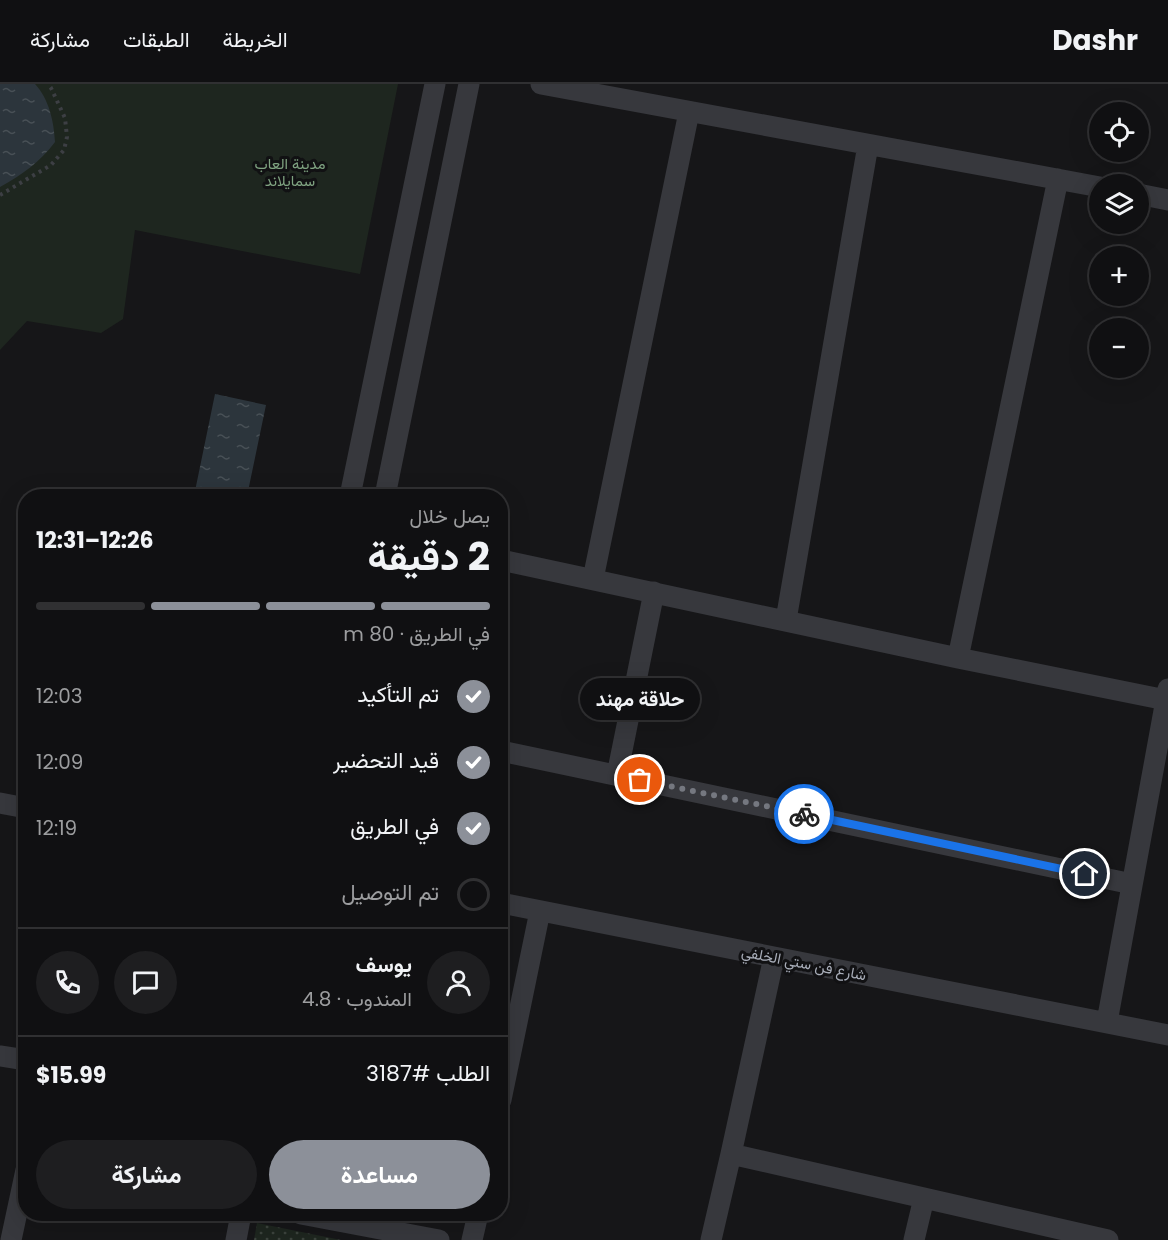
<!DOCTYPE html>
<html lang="ar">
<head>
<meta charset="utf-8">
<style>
  :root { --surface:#101012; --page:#1e1e20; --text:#f1f3f6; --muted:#9c9d9f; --line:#303032; --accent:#8c9099 }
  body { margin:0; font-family:Poppins,Vazirmatn,sans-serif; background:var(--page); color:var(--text); direction:rtl; height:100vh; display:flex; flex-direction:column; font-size:22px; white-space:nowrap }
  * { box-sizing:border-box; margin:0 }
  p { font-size:20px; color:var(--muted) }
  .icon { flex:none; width:33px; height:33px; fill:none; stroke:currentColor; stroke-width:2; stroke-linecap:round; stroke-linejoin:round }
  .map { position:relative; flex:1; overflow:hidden; direction:ltr }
  .drawer { position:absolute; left:18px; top:405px; width:490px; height:732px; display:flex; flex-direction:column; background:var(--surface); border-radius:24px; box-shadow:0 6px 24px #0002,0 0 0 2px var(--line); direction:rtl }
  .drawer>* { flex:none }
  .tools { position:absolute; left:1089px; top:18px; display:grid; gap:12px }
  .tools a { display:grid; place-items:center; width:60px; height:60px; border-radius:50%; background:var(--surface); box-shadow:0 6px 24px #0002,0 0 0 2px var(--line); font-size:30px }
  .pin { position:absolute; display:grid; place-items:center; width:51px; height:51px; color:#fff; margin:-26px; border:3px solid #fff; border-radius:50%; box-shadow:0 2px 6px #0007 }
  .courier { position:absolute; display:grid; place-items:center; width:60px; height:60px; margin:-30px; border:4px solid #1a73e8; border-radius:50%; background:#fff; color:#222; box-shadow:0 2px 8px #0007 }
  .bubble { position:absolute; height:42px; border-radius:21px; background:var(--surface); box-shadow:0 6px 24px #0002,0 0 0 2px var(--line); font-size:20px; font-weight:700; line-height:42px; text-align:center; direction:rtl }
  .headline em { font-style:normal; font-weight:700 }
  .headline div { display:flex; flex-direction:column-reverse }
  .headline { display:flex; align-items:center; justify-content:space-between; height:102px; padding:0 18px }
  h1 { font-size:39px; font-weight:700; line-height:45px }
  .bar { display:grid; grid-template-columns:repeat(4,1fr); gap:9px 6px; align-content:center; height:72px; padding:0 18px }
  .bar i { height:8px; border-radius:4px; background:var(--line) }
  .bar .on { background:var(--accent) }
  .bar p { grid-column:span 4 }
  .line { display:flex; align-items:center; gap:15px; padding:0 18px; border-top:2px solid var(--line) }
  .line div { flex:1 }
  .round { display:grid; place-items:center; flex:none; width:63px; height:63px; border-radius:32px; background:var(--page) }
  ol { padding:0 18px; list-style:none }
  li { display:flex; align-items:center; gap:18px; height:66px }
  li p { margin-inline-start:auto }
  li .icon { padding:6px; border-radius:50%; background:var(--accent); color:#fff; stroke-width:4 }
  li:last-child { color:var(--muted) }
  li i { width:33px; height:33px; border:3px solid var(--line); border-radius:50% }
  .action { display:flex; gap:12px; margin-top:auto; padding:12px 18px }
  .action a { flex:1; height:69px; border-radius:36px; background:var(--accent); color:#fff; font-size:24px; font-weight:700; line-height:69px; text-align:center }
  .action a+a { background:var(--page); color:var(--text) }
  header { display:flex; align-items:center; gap:36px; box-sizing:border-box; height:84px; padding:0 30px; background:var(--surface); border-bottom:2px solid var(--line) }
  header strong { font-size:28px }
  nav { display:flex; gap:33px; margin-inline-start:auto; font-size:21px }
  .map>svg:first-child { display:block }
  .green { fill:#1e261f }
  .garden { fill:url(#garden-dots) }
  .water { fill:url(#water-ripples) }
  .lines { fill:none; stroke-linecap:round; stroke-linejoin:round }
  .path { stroke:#3d3f44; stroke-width:4; stroke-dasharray:3 4.5; stroke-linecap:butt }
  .street { stroke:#37383d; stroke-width:21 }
  .done { stroke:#757880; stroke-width:6; stroke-dasharray:0 10.8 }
  .route { stroke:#1a73e8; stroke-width:8 }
  .labels { text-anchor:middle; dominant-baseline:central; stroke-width:6; stroke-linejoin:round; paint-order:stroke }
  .park-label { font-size:15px; fill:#7fa381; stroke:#111113 }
  .street-label { font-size:15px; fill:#a8adb8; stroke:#111113 }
</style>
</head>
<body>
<header>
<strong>Dashr</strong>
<nav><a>الخريطة</a><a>الطبقات</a><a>مشاركة</a></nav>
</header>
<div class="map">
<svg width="1168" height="1156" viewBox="0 0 1168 1156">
  <defs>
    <pattern id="garden-dots" width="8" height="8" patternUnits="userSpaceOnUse" patternTransform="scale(1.5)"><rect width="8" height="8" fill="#1e261f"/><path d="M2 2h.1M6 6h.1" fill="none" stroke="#3c433d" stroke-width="1.8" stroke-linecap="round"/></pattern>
    <pattern id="water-ripples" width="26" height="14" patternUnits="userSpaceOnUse" patternTransform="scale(1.5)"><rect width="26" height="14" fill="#2c353c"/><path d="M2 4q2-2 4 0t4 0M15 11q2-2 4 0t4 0" fill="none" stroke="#485056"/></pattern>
  </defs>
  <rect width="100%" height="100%" fill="#161618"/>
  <!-- green -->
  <path class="green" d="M0 0H398L360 190 135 146 123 235 101 249 27 237 0 266Z"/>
  <!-- garden -->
  <path class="garden" d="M257 1139 341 1156H254Z"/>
  <!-- water -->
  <path class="water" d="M0 0H35C49 15 54 38 55 58 39 79 23 90 0 103Z
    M215 310 266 321 247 412H194Z"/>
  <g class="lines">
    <!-- path -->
    <path class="path" d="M0 111 51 81 64 66 67 53 65 34 51 4 48 0"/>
    <!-- street -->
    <path class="street" d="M541 0 1100 103
      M1138 110 1168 116
      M350 412 435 0
      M385 412 469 0
      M501 476 958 574 1166 616
      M593 495 689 28
      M786 536 868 61
      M958 574 1058 95
      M501 667 1132 800
      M617 691 654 508
      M0 719 26 724
      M501 819 1168 951
      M1107 938 1168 605
      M0 972 26 976
      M501 1016 540 827
      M731 1070 1108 1156
      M301 1130 439 1156
      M11 1156 26 1086
      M236 1156 241 1130
      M472 1156 478 1130
      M711 1156 731 1070 774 873
      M914 1156 924 1114"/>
  </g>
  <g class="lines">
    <!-- done -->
    <path class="done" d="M640 696 804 730"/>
    <!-- route -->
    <path class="route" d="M804 730 1085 790"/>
  </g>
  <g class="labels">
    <!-- park labels -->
    <g class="park-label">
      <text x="290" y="79">مدينة العاب<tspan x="290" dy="17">سمايلاند</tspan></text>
    </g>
    <!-- street labels -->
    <g class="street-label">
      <text transform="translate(804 879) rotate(11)">شارع فن ستي الخلفي</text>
    </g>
  </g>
</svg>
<div class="tools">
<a><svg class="icon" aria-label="locate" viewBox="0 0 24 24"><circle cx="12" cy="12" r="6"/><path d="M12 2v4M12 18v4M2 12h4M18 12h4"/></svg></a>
<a><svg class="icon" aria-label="layers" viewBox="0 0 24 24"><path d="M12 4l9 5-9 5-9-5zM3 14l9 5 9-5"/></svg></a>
<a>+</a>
<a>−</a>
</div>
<div class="pin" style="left:640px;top:696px;background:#ea580c"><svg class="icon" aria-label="bag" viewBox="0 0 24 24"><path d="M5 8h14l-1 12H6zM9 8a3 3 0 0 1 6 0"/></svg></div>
<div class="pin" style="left:1085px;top:790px;background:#1f2937"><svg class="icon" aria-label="home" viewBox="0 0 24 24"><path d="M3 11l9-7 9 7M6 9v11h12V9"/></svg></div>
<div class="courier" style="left:804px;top:730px"><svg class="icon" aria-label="bike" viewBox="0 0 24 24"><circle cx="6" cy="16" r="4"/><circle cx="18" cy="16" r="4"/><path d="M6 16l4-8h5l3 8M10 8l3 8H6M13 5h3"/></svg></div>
<div class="bubble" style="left:580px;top:594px;width:120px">حلاقة مهند</div>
<section class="drawer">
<div class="headline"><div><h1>2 دقيقة</h1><p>يصل خلال</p></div><em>12:26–12:31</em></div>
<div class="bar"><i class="on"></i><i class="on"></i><i class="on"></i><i></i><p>في الطريق · 80 m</p></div>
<ol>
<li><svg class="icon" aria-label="check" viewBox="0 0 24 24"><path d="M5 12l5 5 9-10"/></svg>تم التأكيد<p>12:03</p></li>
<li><svg class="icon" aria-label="check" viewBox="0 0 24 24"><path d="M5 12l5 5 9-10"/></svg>قيد التحضير<p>12:09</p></li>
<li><svg class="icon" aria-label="check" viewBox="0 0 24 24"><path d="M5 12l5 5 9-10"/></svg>في الطريق<p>12:19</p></li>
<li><i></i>تم التوصيل</li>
</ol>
<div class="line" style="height:108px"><a class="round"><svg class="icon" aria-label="person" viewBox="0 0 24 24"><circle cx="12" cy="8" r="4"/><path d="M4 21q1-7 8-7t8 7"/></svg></a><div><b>يوسف</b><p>المندوب · 4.8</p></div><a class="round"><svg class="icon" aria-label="chat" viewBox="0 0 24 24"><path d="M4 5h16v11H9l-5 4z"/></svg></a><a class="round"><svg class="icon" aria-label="phone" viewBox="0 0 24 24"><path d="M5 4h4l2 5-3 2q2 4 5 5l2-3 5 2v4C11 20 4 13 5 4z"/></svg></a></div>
<div class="line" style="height:78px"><div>الطلب #3187</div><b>$15.99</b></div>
<div class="action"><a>مساعدة</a><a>مشاركة</a></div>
</section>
</div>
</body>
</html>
